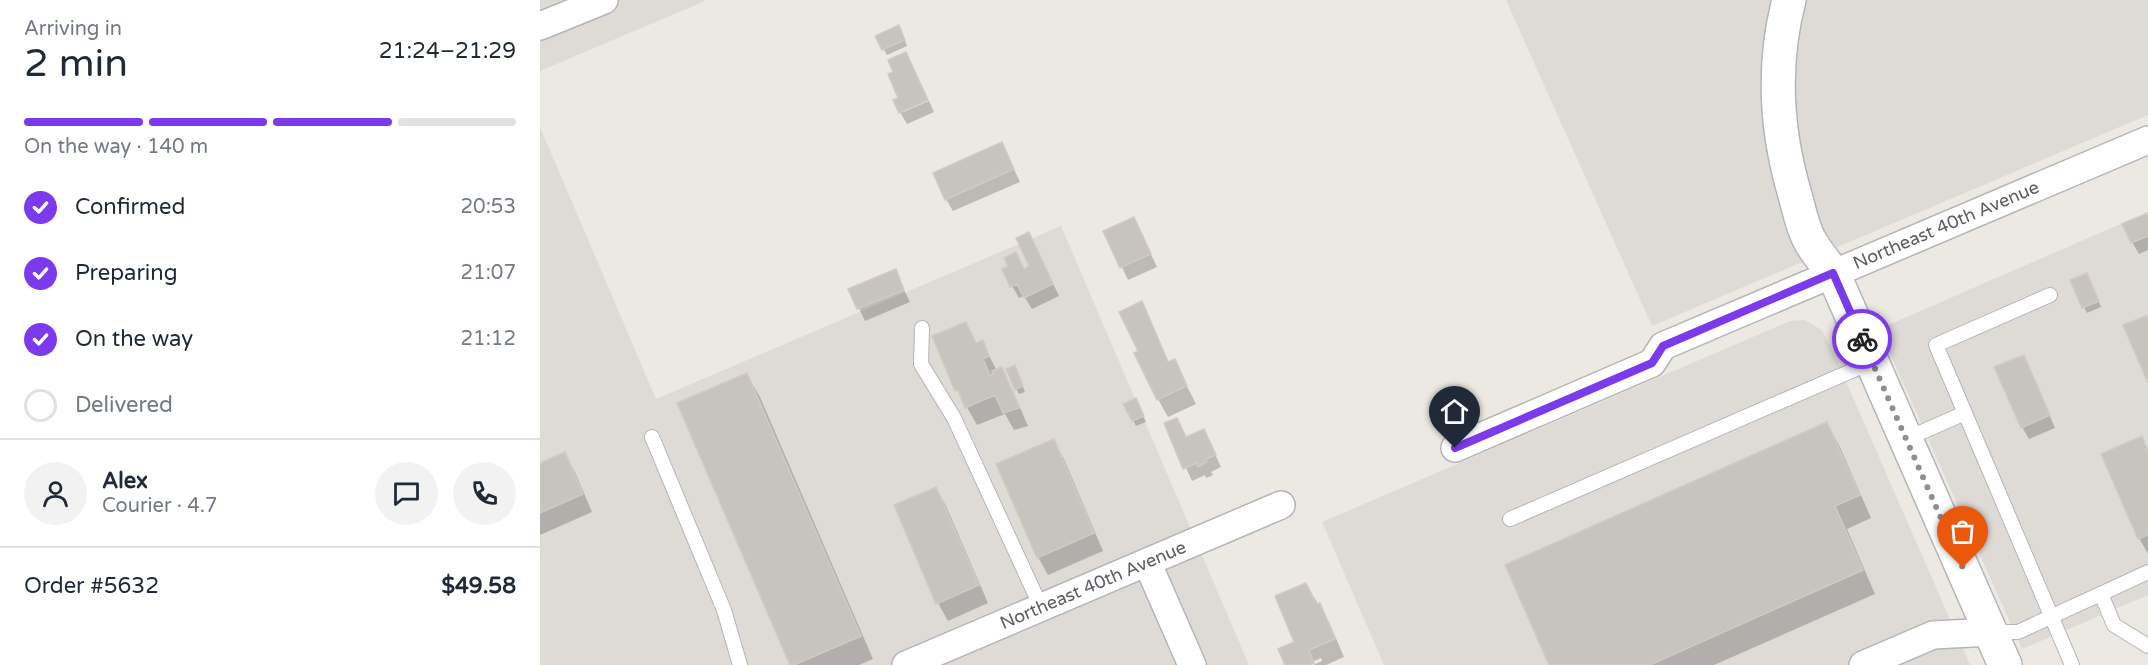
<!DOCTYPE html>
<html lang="en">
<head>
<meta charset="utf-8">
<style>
  :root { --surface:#fff; --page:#f2f2f3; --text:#1f2937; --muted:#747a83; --line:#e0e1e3; --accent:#7c3aed }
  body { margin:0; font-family:"Varela Round",sans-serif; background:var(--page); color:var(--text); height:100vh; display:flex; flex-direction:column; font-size:22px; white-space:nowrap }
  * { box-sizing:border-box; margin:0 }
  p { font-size:20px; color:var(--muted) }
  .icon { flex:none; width:33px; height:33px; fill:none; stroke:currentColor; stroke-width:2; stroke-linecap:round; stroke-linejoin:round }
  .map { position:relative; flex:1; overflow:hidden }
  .side { display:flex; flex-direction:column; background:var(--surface); width:540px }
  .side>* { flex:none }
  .pin { position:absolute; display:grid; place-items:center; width:51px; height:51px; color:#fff; margin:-62px -26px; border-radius:50% 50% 50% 0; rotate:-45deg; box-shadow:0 0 6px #0007 }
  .pin .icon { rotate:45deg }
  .courier { position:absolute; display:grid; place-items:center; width:60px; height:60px; margin:-30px; border:4px solid #7c3aed; border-radius:50%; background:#fff; color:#222; box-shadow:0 2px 8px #0007 }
  .overview em { font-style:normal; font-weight:600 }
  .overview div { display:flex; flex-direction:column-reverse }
  .overview { display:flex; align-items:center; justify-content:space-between; height:102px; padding:0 24px }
  h1 { font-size:39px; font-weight:600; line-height:45px }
  .bar { display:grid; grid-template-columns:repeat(4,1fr); gap:9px 6px; align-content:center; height:72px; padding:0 24px }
  .bar i { height:8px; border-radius:4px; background:var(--line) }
  .bar .active { background:var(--accent) }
  .bar p { grid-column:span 4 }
  .line { display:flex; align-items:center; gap:15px; padding:0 24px; border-top:2px solid var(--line) }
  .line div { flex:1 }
  .round { display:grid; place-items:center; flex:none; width:63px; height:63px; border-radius:32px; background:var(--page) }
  ol { padding:0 24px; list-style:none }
  li { display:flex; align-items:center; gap:18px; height:66px }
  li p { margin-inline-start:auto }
  li .icon { padding:6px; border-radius:50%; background:var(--accent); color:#fff; stroke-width:4 }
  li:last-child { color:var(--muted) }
  li i { width:33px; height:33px; border:3px solid var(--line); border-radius:50% }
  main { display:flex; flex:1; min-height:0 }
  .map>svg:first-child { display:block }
  .industrial { fill:#dedbd7 }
  .shadow { fill:#0003 }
  .building { fill:#c7c4c0; stroke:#d0cac1; stroke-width:1.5 }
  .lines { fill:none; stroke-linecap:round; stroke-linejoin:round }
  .service-casing { stroke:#b3b5b9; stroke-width:16 }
  .minor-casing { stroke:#b3b5b9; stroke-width:30 }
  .tertiary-casing { stroke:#b3b5b9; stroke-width:36 }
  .service { stroke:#fff; stroke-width:14 }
  .minor { stroke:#fff; stroke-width:27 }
  .tertiary { stroke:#fff; stroke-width:33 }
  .done { stroke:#8e8f8f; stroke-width:6; stroke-dasharray:0 10.8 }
  .route { stroke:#7c3aed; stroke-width:8 }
  .labels { text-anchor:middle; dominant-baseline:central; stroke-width:4.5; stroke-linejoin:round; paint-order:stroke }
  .street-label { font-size:18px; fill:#5b5e62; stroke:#fff }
</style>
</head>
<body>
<main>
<section class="side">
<div class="overview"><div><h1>2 min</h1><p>Arriving in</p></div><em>21:24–21:29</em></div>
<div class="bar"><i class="active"></i><i class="active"></i><i class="active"></i><i></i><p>On the way · 140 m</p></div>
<ol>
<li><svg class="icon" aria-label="check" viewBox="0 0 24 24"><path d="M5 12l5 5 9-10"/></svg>Confirmed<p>20:53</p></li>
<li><svg class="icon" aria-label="check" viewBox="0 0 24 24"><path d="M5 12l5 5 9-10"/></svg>Preparing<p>21:07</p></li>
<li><svg class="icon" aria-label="check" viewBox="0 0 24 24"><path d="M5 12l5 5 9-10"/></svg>On the way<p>21:12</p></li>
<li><i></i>Delivered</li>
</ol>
<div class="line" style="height:108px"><a class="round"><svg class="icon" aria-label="person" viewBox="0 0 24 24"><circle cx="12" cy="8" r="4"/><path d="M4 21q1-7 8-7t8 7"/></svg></a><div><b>Alex</b><p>Courier · 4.7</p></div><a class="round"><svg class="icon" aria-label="chat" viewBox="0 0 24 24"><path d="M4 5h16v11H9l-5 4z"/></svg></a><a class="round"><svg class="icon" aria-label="phone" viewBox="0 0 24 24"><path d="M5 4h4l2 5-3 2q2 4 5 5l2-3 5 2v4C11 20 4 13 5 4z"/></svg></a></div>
<div class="line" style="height:78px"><div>Order #5632</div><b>$49.58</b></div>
</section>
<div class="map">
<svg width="1608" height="665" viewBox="0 0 1608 665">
  <rect width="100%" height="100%" fill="#ece9e2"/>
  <!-- industrial -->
  <path class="industrial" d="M0 0H165V1L0 71Z
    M966 0H1608V115L1112 326Z
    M0 127 116 399 521 226 709 665H0Z
    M1608 212V595L1482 649 1339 329Z
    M1264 320 1282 330 1294 354 1430 665H844L782 522 1250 321Z"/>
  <!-- shadow -->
  <path class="shadow" d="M362 33 367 46 347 55 337 37Z
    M366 54 387 98 364 109V112L389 101 394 112 367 124 360 112V99L355 72Z
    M462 144 480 182 413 211 406 199Z
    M1608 214V250L1599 254 1592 242Z
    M594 219 617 267 588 280 565 231Z
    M495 246 519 296 492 309 484 296 479 298 472 286 491 267Z
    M355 271 370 302 325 321 310 290Z
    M1550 280 1561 307 1547 313 1544 307Z
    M601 303 611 321 629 363 634 361 656 404 628 417 618 399 600 352Z
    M425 324 437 344 442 342 457 371 461 369 471 387 488 426 474 430 465 414 437 425 417 390Z
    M1490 369 1515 428 1489 439 1482 427Z
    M477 372 485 392 479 394 476 389Z
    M207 375 220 397 333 659 319 665H252Z
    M599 405 606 422 596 426 593 420Z
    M626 424 646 439 670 443 681 467 671 472 673 475 666 478 665 475 652 481Z
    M1287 424 1300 447 1331 518 1307 529 1335 594 1174 665H1011Z
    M1601 438 1608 450V554L1599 538Z
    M513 441 524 459 563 551 508 575 498 557Z
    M25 454 35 472 52 512 0 535V465Z
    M396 488 406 506 448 603 408 621 398 603Z
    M766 584 789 622 804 657 786 665H773L782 661 781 658 765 665H746L756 643Z"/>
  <!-- building -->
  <path class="building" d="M359 25 365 40 342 50 335 36Z
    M366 52 388 100 359 113 353 100 358 98 348 74 353 72 348 60Z
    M462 142 474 169 405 200 393 173Z
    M1608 213V236L1591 243 1582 224Z
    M594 217 611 254 580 268 563 231Z
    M489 232 513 284 484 298 477 284 470 287 462 269 468 266 464 258 476 252 484 269 489 266 476 238Z
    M356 269 364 290 317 309 308 289Z
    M1547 273 1559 301 1542 308 1530 280Z
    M602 301 628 362 635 359 647 386 617 400 594 353 598 351 579 312Z
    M1608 315V383L1583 325Z
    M426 322 436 343 443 340 449 356 443 359 450 375 453 374 452 371 462 367 479 408 463 413 455 395 425 408 418 390 415 391 392 336Z
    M1484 355 1510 415 1481 428 1454 367Z
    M475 365 483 386 475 390 466 369Z
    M207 373 321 636 254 665H250L137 403Z
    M596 398 604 416 592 421 583 404Z
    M637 418 646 437 664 429 676 455 666 459 667 462 658 467 657 463 643 469 624 423Z
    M1287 422 1320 495 1295 506 1323 570 1110 665H1009L965 565Z
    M1602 436 1608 451V535L1598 539 1561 454Z
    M514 439 554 533 497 558 456 464Z
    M25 452 43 494 0 513V463Z
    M396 487 439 585 396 604 354 505Z
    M766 583 776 604 780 603 795 639 769 650 774 663 769 665H745L738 649 754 642 735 596Z"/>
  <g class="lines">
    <!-- service casing -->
    <g class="service-casing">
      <path id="service" d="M1510 295 1396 345 1532 665
        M382 328 381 364 414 418 501 607
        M112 437 184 610 200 665
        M1366 439 1425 413
        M970 519 1332 362
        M1561 594 1574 625 1608 646
        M1452 632H1478L1608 572"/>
    </g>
    <!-- minor casing -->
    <g class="minor-casing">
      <path id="minor" d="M0 26 64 0
        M915 448 1112 363 1123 346 1608 140
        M607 562 652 665
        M366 665 741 505
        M1323 665 1393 635 1451 632"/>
    </g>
    <!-- tertiary casing -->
    <g class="tertiary-casing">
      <path id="tertiary" d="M1249 0C1232 65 1236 131 1255 195 1259 209 1262 226 1269 239 1275 251 1285 262 1293 273L1465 665"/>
    </g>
    <!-- service -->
    <use href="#service" class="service"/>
    <!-- minor -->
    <use href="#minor" class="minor"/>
    <!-- tertiary -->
    <use href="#tertiary" class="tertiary"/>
  </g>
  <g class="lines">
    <!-- done -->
    <path class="done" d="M1322 339 1423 568"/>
    <!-- route -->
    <path class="route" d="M915 448 1112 363 1123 346 1293 273 1322 339"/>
  </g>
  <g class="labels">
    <!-- street labels -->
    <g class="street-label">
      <text transform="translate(1406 225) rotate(-23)">Northeast 40th Avenue</text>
      <text transform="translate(553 585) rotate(-23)">Northeast 40th Avenue</text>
    </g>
  </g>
</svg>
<div class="pin" style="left:1423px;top:568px;background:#ea580c"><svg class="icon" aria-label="bag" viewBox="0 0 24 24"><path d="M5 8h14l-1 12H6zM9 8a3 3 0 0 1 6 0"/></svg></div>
<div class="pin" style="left:915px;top:448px;background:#1f2937"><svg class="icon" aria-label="home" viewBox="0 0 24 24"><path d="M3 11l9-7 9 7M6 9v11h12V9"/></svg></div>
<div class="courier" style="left:1322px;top:339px"><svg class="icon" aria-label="bike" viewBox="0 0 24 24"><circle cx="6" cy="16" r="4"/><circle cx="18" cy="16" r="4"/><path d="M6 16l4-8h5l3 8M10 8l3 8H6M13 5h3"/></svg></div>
</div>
</main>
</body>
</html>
